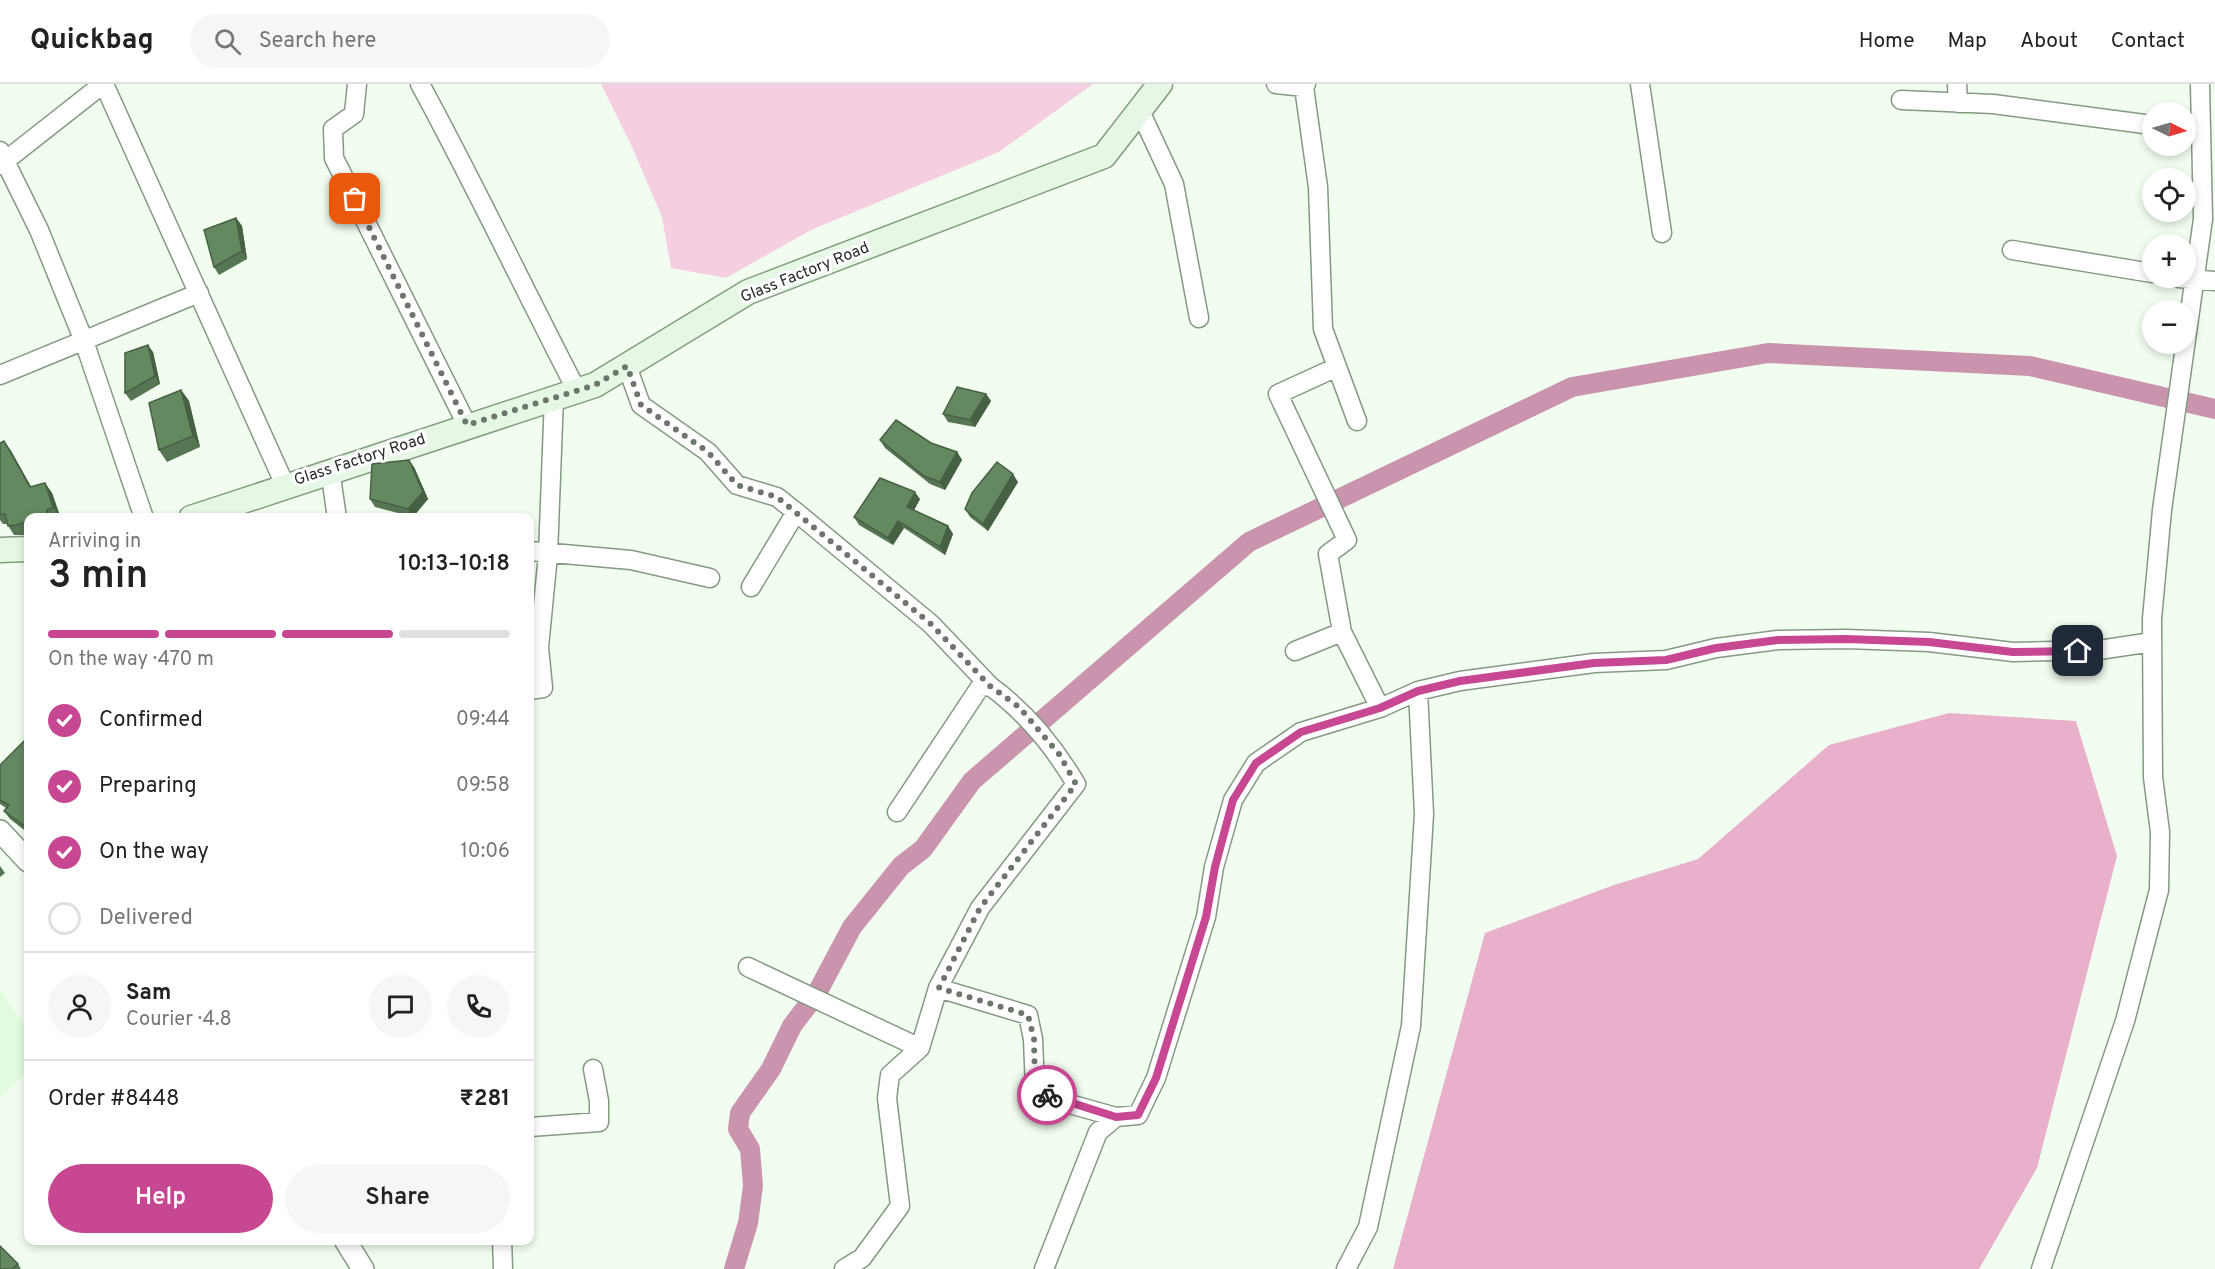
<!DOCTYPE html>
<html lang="en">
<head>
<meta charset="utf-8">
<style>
  :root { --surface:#fff; --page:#f6f6f6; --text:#222; --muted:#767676; --line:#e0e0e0; --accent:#c74792 }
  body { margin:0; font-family:Overpass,sans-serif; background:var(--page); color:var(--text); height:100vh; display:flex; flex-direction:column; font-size:22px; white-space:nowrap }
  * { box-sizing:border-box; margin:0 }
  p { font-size:20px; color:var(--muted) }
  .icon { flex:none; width:33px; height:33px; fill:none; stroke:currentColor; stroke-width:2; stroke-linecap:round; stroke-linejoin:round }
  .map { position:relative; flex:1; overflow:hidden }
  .drawer { position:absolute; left:24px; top:429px; width:510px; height:732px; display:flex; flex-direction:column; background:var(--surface); border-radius:12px; box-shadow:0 3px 9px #0003 }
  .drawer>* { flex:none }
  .needle { width:39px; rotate:95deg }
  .buttons { position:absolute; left:2142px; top:18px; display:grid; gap:12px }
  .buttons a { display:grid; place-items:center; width:54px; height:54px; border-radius:50%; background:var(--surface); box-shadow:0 3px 9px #0003; font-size:30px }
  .pin { position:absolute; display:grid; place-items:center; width:51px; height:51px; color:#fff; margin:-26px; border-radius:12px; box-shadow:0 3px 9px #0006 }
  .courier { position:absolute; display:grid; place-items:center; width:60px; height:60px; margin:-30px; border:4px solid #c74792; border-radius:50%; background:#fff; color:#222; box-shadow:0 2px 8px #0007 }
  .summary em { font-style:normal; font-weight:600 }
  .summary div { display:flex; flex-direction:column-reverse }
  .summary { display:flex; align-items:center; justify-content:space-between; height:102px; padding:0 24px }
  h1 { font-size:39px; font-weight:600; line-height:45px }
  .bar { display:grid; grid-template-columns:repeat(4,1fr); gap:9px 6px; align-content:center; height:72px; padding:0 24px }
  .bar i { height:8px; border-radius:4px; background:var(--line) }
  .bar .current { background:var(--accent) }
  .bar p { grid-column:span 4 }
  .line { display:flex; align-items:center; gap:15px; padding:0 24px; border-top:2px solid var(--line) }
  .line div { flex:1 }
  .round { display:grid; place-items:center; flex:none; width:63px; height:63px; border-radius:32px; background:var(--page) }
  ol { padding:0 24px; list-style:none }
  li { display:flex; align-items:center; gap:18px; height:66px }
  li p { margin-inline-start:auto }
  li .icon { padding:6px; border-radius:50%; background:var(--accent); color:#fff; stroke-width:4 }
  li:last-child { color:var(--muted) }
  li i { width:33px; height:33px; border:3px solid var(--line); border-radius:50% }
  .button { display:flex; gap:12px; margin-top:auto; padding:12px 24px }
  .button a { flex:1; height:69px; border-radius:36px; background:var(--accent); color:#fff; font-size:24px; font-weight:600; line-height:69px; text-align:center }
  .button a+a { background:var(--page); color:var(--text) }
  header { display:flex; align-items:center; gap:36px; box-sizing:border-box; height:84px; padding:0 30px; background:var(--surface); border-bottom:2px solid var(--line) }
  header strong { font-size:28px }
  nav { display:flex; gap:33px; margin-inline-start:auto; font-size:21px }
  .search { width:420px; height:54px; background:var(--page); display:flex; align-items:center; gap:15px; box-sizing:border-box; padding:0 21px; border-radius:33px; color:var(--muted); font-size:22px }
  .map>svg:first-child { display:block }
  .built { fill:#e0fbdd }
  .green { fill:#f6cee1 }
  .forest { fill:#e8b0cb }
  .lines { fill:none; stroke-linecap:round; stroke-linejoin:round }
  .canal { stroke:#ca94af; stroke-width:20 }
  .minor-casing { stroke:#859983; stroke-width:21 }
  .tertiary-casing { stroke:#859983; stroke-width:24 }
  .secondary-casing { stroke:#859983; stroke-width:27 }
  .minor { stroke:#fff; stroke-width:18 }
  .tertiary { stroke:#fff; stroke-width:21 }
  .secondary { stroke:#e7f7e5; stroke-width:24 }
  .wall { fill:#567653 }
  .shaded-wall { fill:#466043 }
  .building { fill:#648960; stroke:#466043; stroke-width:1.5 }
  .done { stroke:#6c766a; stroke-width:6; stroke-dasharray:0 10.8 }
  .route { stroke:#c74792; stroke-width:8 }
  .labels { text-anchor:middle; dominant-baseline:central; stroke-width:6; stroke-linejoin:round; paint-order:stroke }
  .street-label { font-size:16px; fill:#242c23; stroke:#fff }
</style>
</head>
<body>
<header>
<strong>Quickbag</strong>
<div class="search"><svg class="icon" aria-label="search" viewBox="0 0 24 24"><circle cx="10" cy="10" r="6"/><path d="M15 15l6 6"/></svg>Search here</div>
<nav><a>Home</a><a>Map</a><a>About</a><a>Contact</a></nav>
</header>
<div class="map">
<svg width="2215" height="1185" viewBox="0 0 2215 1185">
  <rect width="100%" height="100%" fill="#f1feef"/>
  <!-- built -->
  <path class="built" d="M0 905 28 948V987L0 1014Z"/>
  <!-- green -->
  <path class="green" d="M601 0H1093L999 68 811 146 726 194 671 184 662 133 632 63Z"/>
  <!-- forest -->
  <path class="forest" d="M1949 629 2076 637 2117 772 2037 1084 1979 1185H1393L1485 849 1614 801 1698 775 1829 661Z"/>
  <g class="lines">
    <!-- canal -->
    <path class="canal" d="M734 1185 748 1139 753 1102 750 1065 738 1045 740 1029 771 985 792 942 817 909 852 843 901 782 923 765 972 697 1249 458 1572 303 1768 269 2030 282 2215 325"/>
    <!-- minor casing -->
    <g class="minor-casing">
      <path id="minor" d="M104 0 285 401
        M357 0 354 30 333 45 334 74 467 341
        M420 0C475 101 524 205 577 307
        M1276 0 1304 3 1306 0
        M1640 0 1662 149
        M1957 0 1958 19
        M1304 3 1318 103 1323 245 1357 337
        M1901 16 1993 20 2152 41
        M1140 27 1174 100 1199 234
        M0 67 39 146 84 257 144 434
        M0 81 103 0
        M2012 166 2152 189
        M2178 194 2215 197
        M627 282 641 321 708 368 737 401 777 413 796 428 931 540 990 602
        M1337 283 1278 310 1347 456 1328 470 1342 548 1380 624
        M0 291 199 209
        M330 386 337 434
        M530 467 631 476 710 494
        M751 503 796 428
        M1295 567 1342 548
        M530 606 543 604 539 563 548 471 554 313
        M748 883 920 964
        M938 904 1028 931 1033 955 1035 1005 1059 1017 1116 1033
        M530 1043 599 1038V1017L593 985
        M502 1156 503 1185
        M844 1185 862 1174 900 1122 887 1014 890 991 920 964 938 904 980 824 1076 700C1053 661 1027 629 990 602L980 603 897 728
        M1044 1185 1098 1048 1116 1033 1138 1031 1156 994 1206 833 1214 783 1233 716 1256 679 1301 648 1380 624 1418 607 1460 597 1594 579 1666 576 1716 564 1778 556 1846 555 1929 558 2013 568 2099 566 2152 558
        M1346 1185 1368 1143 1411 942 1424 730 1418 607
        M2041 1185 2125 937 2159 806 2160 748 2153 693 2152 535 2162 426 2203 135 2200 0"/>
    </g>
    <!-- tertiary casing -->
    <g class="tertiary-casing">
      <path id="tertiary" d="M0 747 28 777
        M345 1156 363 1185"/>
    </g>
    <!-- secondary casing -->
    <g class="secondary-casing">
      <path id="secondary" d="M191 434 595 301 748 208 1104 72 1160 0
        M0 466 28 465"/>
    </g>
    <!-- minor -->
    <use href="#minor" class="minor"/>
    <!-- tertiary -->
    <use href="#tertiary" class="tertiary"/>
    <!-- secondary -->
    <use href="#secondary" class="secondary"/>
  </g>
  <!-- wall -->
  <path class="wall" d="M236 134 242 142 247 175 219 191 214 183Z
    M153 268 160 300 131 317 125 309Z
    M181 306 189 317 200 363 167 378 159 366Z
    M986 310 991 317 975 343 948 338 943 330Z
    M880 356 931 359 957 368 962 376 945 406 930 400 885 364Z
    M4 357 11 367 31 403 45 399 52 409 60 432 58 434H28V449L23 451H14L7 440H3L0 436V359Z
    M414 383 428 415 413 433 375 423 370 415Z
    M1018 398 988 447 970 433 965 425Z
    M920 415 914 426 948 442 953 450 945 471 904 444 893 461 859 441 854 433Z
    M28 655V749L10 735 4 727 6 724 0 720V681Z
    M0 782 5 789 0 793Z
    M18 1180 21 1185H0Z"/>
  <!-- shaded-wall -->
  <path class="shaded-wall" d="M236 134 242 142 247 175 242 167Z
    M148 261 153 268 160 300 155 292Z
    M181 306 189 317 200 363 193 352Z
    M986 310 991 317 975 343 970 336Z
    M4 357 11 367 37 413 30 403Z
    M957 368 962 376 945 406 940 398Z
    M409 376 414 383 428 415 413 433 408 425Z
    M1013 390 1018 398 988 447 983 440Z
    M45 399 52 409 60 432 53 423Z
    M915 408 920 415 912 430 907 423Z
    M47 426 52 434H48L47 431Z
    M898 437 904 444 893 461 888 454Z
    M948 442 953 450 945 471 940 463Z"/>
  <!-- building -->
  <path class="building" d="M236 134 242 167 214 183 204 146Z
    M148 261 155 292 125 309V269Z
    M957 303 986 310 970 336 943 330Z
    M181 306 193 352 159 366 149 319Z
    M896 336 931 359 957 368 940 398 924 392 880 356Z
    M4 357 30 403 45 399 53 423 47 426V431L40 434H28V437L16 441 8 442 5 430H0V359Z
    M409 376 423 408 408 425 370 415 372 380Z
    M997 378 1013 390 983 440 965 425 972 409Z
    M880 394 915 408 907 423 948 442 940 463 898 437 888 454 854 433Z
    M27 654 28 655V740L26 743 4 727 9 721 0 716V681Z
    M0 1162 18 1180 12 1185H0Z"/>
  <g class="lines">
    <!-- done -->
    <path class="done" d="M355 115 467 341 595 301 627 282 641 321 708 368 737 401 777 413 931 540 990 602 1019 623 1059 670 1076 700 980 824 939 904 1028 931 1034 955 1035 1005 1047 1011"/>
    <!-- route -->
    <path class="route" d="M1047 1011 1116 1033 1138 1031 1156 994 1206 833 1215 783 1233 716 1256 679 1301 648 1380 624 1418 607 1460 597 1594 579 1666 576 1716 564 1778 556 1846 555 1929 558 2013 568 2078 567"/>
  </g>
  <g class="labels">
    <!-- street labels -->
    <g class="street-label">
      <text transform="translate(805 189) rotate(-22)">Glass Factory Road</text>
      <text transform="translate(360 376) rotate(-18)">Glass Factory Road</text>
    </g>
  </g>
</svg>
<div class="buttons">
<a><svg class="needle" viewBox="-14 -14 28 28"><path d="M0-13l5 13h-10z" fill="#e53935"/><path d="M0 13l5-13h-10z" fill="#767676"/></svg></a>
<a><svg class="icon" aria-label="locate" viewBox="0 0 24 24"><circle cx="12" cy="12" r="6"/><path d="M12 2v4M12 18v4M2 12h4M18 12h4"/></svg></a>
<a>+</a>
<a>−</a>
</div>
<div class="pin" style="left:355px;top:115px;background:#ea580c"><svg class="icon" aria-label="bag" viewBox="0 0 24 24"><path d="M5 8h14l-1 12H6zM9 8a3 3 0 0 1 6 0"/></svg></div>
<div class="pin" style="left:2078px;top:567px;background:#1f2937"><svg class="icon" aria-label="home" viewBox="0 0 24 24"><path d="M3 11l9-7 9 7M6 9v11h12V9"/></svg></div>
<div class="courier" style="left:1047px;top:1011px"><svg class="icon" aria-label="bike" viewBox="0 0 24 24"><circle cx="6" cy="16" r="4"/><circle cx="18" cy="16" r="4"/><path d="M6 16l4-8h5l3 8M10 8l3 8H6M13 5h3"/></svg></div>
<section class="drawer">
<div class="summary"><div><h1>3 min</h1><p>Arriving in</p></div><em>10:13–10:18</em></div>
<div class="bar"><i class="current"></i><i class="current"></i><i class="current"></i><i></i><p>On the way · 470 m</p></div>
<ol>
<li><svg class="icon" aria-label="check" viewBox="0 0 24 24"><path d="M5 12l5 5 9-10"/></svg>Confirmed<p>09:44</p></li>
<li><svg class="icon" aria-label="check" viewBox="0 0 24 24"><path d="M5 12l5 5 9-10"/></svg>Preparing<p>09:58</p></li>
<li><svg class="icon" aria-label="check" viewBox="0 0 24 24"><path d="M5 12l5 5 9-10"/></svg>On the way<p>10:06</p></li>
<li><i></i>Delivered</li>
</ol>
<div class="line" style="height:108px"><a class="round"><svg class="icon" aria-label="person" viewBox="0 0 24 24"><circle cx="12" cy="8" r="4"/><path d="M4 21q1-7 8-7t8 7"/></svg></a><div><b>Sam</b><p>Courier · 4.8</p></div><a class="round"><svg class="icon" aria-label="chat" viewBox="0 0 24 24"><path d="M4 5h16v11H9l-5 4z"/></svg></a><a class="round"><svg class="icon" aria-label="phone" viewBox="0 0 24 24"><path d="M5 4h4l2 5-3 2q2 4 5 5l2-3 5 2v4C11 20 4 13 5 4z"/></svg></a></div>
<div class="line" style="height:78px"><div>Order #8448</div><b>₹281</b></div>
<div class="button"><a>Help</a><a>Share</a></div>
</section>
</div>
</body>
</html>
